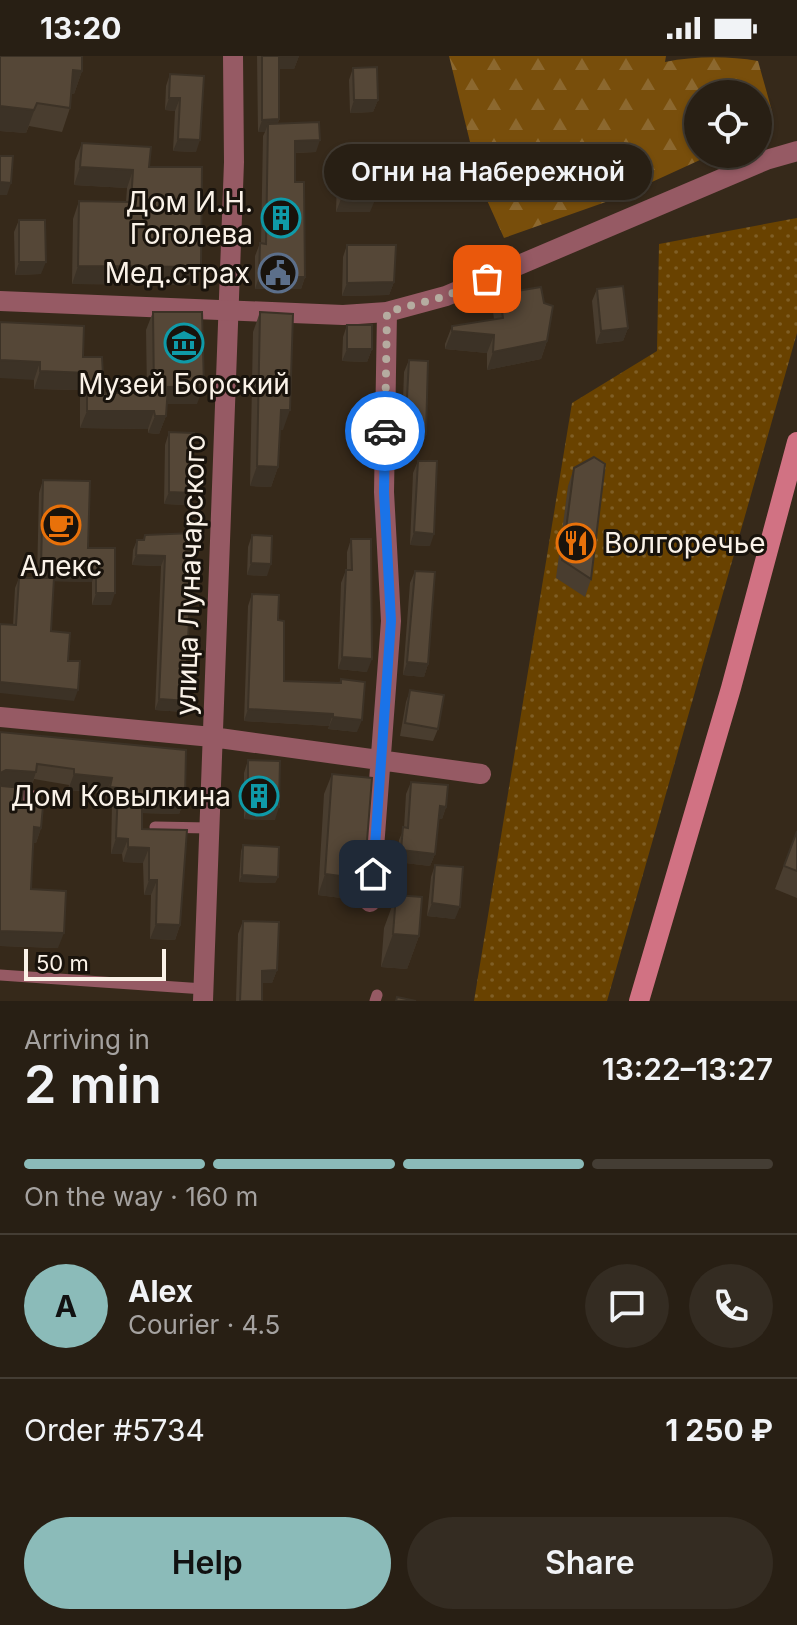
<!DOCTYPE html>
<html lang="en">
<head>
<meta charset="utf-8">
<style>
  :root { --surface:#281f14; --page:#342c22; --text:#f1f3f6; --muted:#a5a2a0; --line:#443d34; --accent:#8bbbb9 }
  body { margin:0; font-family:Inter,sans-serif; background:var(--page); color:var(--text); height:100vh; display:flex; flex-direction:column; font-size:30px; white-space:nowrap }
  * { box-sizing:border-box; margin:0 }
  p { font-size:26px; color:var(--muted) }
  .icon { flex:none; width:44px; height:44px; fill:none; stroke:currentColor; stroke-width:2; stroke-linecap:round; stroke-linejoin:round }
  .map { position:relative; height:945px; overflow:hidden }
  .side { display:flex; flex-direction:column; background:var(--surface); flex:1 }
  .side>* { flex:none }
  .fabs { position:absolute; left:684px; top:24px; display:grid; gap:16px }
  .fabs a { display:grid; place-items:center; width:88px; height:88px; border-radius:50%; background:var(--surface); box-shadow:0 2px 6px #0004,0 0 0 2px var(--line); font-size:40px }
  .scale { position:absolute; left:24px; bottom:20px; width:142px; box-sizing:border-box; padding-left:8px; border:4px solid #faf2e8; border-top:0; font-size:22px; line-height:28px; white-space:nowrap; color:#faf2e8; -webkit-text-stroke:6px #19130c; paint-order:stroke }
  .pin { position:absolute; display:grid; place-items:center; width:68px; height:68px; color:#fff; margin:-34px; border-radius:16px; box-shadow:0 4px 12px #0006 }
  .courier { position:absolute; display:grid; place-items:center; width:80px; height:80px; margin:-40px; border:6px solid #1a73e8; border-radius:50%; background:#fff; color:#222; box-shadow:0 2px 10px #0007 }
  .bubble { position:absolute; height:56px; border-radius:28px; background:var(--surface); box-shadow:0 2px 6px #0004,0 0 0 2px var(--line); font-size:26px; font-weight:600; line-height:56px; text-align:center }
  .headline em { font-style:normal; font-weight:600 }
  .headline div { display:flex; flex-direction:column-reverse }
  .headline { display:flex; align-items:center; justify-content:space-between; height:136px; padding:0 24px }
  h1 { font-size:52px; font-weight:600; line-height:60px }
  .bar { display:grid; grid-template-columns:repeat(4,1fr); gap:12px 8px; align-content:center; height:96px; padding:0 24px }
  .bar i { height:10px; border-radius:6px; background:var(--line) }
  .bar .current { background:var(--accent) }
  .bar p { grid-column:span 4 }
  .line { display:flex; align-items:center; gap:20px; padding:0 24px; border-top:2px solid var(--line) }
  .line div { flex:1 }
  .round { display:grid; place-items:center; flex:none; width:84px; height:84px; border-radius:42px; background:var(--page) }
  .primary-button { display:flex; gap:16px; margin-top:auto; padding:16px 24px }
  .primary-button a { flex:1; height:92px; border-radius:48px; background:var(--accent); color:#111; font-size:32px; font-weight:600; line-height:92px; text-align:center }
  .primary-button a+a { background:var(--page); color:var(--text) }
  .status { display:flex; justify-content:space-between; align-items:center; height:56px; padding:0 40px; background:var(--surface); direction:ltr }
  .status svg { height:22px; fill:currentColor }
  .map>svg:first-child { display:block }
  .grass { fill:url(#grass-dots) }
  .forest { fill:url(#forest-firs) }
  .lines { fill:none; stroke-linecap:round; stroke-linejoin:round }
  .service { stroke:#965a64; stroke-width:11 }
  .minor { stroke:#965a64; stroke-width:20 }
  .tertiary { stroke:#965a64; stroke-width:20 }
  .secondary { stroke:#d17283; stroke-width:20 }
  .wall { fill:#493d2f }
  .shaded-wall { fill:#3c3226 }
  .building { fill:#554737; stroke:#3c3226; stroke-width:2 }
  .done { stroke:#b5aca0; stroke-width:8; stroke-dasharray:0 14.4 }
  .route { stroke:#1a73e8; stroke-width:10 }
  .labels { text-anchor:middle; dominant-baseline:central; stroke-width:6; stroke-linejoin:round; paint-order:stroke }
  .poi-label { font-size:28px; fill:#faf2e8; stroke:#19130c; text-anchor:end }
  .street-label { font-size:28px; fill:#faf2e8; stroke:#19130c }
</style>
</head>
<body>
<div class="status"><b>13:20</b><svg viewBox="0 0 49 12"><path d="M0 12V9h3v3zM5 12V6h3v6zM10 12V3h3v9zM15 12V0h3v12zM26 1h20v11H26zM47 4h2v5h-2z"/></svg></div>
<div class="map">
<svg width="797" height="945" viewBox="0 0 797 945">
  <defs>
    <pattern id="grass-dots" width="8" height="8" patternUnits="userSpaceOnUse" patternTransform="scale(2)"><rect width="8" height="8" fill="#694200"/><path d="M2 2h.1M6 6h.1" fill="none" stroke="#7f5e25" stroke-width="1.8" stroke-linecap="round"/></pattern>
    <pattern id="forest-firs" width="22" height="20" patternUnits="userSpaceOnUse" patternTransform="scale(2)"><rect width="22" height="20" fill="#784e0b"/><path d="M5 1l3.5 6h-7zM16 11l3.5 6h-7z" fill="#8c682f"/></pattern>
  </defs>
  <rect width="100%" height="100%" fill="#36291a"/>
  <!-- grass -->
  <path class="grass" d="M797 162V277L607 945H474L572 347 657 295 659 188Z"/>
  <!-- forest -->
  <path class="forest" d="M449 0H666L665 6C695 0 728 0 758 5L772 55 758 75V38H698V98H713L617 142 504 182 481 131Z"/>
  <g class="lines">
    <!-- service -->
    <path class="service" d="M0 738 34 740
      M155 771 209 772
      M0 919 204 933
      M375 945 377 939"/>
    <!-- minor -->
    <path class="minor" d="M0 661 212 681 481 718
      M370 846 391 565 384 436 387 256
      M203 945 234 106 233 0"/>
    <!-- tertiary -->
    <path class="tertiary" d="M0 245 343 259 387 256 446 240 766 104 797 95"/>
    <!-- secondary -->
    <path class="secondary" d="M639 945 731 632 797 386"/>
  </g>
  <!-- wall -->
  <path class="wall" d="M0 0 82 15 74 38H71L70 52 62 76 29 70 26 77 0 75Z
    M257 0H299L294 13H279V63L278 67 316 96 295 97V126L305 221 301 233H255V200L260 187H261L263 80 265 76H258Z
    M353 12 378 44 373 56 350 57 349 24Z
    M170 18 204 20 196 96 173 95 175 55 165 54 166 30Z
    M82 87 149 111 195 229 72 228 73 163 79 145 126 146 127 132 74 129 75 105Z
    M342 110 370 156H336L337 123Z
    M19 164 41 218 15 219 14 176Z
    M347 189 394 226 389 239 342 240 343 201Z
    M597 233 628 272 623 285 596 288 592 245Z
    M499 238 547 285 541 303 487 314V297L445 293V288L452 270 494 263 493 256Z
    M153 256 197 348H166V360L159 378 148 377V373L80 372V334L34 333V324L0 266 83 301 104 337H147L146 274Z
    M260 256 283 374 280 373 278 411 271 431 250 430 253 276Z
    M347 269 372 293 367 306 342 305 343 281Z
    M409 304 426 378 422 390 406 391V372H402L404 316Z
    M169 376 192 437 188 449 164 448 165 389Z
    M418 405 430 490 410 489 413 417Z
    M574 412 591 523 585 541 556 522 568 430Z
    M43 424 88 492 111 549H92V526L54 525 51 575 68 605 74 645 13 569 15 532 19 522H37L39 437Z
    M193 477 184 656 155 654 161 510 132 509 133 494 137 484H143L145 479Z
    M252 479 267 520 247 519 248 491Z
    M351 483 367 616 338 613 341 527 346 514H347V496Z
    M415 515 428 608 424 621 403 619 410 527Z
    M252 538 278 564 284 625 339 627 341 623 357 676 328 673 329 670 244 665 248 550Z
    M410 634 438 673 433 685 400 680 406 646Z
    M0 676 185 743 179 758 142 757V773L180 869 175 884 150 883 151 839H144L143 807 123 806 122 798H111L112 747H105L106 737 68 734 69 729 34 723 31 731 1 730 22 749 41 772 36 787H33L31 833 58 892 0 890Z
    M248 704 275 764 244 763V717Z
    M332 718 357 844 318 839 324 738Z
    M411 726 446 751 442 763H439L435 798 430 810 397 806 399 784 404 772 406 738Z
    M797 775V842L775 833Z
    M243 789 278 821 275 827 239 826 241 795Z
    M435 809 455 863 427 860 431 821Z
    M396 839 419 880 407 913 381 911 384 872Z
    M243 865 277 914 272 927H262V945H236L238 878Z"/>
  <!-- shaded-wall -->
  <path class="shaded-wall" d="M299 0 294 13H275L279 1Z
    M73 14 82 15 74 38 65 37Z
    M169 42H180L175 55 165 54Z
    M354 44H378L373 56 350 57Z
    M37 47 26 77 0 75V50Z
    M279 63 275 75 268 68 265 76H258L262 64Z
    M178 83 200 84 196 96 173 95Z
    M320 84 316 96 291 97 295 85Z
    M80 111 133 114 127 132 74 129Z
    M0 126 11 127 7 139H0Z
    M341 143 375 144 370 156H336Z
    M19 206H46L41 218 15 219Z
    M78 210 201 211 195 229 72 228Z
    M259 221H305L301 233H255Z
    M394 226 389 239 342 240 347 227Z
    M628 272 623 285 596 288 601 275Z
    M452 275 494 279 487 297 445 293Z
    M547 285 541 303 487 314 493 296Z
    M347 293H372L367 306 342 305Z
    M0 304 40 306 34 324 0 322Z
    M40 315 87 317 80 334 34 333Z
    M204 330 197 348H161L168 331Z
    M281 354H290L283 374 274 373Z
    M87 355H154L148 373 80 372Z
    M155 360H166L159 378 148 377Z
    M406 360H410L406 372H402Z
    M411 378H426L422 390 406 391Z
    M257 410 278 411 271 431 250 430Z
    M169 436 192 437 188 449 164 448Z
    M414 476 434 478 430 490 410 489Z
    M136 499 165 500 161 510 132 509Z
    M251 507 271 508 267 520 247 519Z
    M41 512 96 514 92 526 37 525Z
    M96 537H115L111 549H92Z
    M342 601 372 603 367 616 338 613Z
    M407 606 428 608 424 621 403 619Z
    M0 626 78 634 74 645 0 637Z
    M159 643 188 645 184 656 155 654Z
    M248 653 333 658 329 670 244 665Z
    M333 661 362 664 357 676 328 673Z
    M6 714 36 716 31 731 0 730V717Z
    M74 718 112 722 106 737 68 734Z
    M110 731 118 732 112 747H105Z
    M142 742 185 743 179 758 137 757Z
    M440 750 446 751 442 763H436Z
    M248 751H279L275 764 244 763Z
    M34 771 41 772 36 787 28 786Z
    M116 782 128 783 122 798H111Z
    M128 791 149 792 143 807 123 806Z
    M401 794 435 798 430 810 397 806Z
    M325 818 364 823 357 844 318 839Z
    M242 819 278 821 275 827 239 826Z
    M149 824H157L151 839H144Z
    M432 847 460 851 455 863 427 860Z
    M156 868 180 869 175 884 150 883Z
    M0 875 64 877 58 892 0 890Z
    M393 878 419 880 407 913 381 911Z
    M277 914 272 927H257L262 915Z"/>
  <!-- building -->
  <path class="building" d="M0 0H82V15L73 14 70 52 37 47 34 54 0 50Z
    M262 0H299L279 1V63L262 64Z
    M377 11 378 44H354L353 12Z
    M170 18 204 20 200 84 178 83 180 42H169Z
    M319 66 320 84 295 85V126H304L305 221H259L260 187 266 188 268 68Z
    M82 87 151 91 149 111H202L201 211 78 210 79 145 131 146 133 114 80 111Z
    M0 100H13L11 127 0 126Z
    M342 110 375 111V144L341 143Z
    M19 164H45L46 206H19Z
    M347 189H396L394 226 347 227Z
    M623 230 628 272 601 275 597 233Z
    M541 231 544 247 553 250 547 285 493 296 494 279 452 275V270L503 262 499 238Z
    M153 256H202L204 330 168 331 166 360H155L154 355H87V317L40 315V306L0 304V266L84 270 83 301H102L104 337H154Z
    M260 256 293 258 290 354H281L278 411 257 410Z
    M347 269H372V293H347Z
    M409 304 428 305 426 378H411L410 360H406Z
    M169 376 194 377 192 437 169 436Z
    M594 401 605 408 591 523 562 504 574 412Z
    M418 405H437L434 478 414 476Z
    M43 424 90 425 88 492H115V537H96V514L41 512Z
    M193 477 187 607H191L188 645 159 643 165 500 136 499 137 484H144L145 479Z
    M252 479 272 480 271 508 251 507Z
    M351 483H371L372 603 342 601 346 514H352Z
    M415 515 435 516 428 608 407 606Z
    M19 522H54L51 575 70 577 68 605H80L78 634 0 626V568L16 569Z
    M252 538 279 539 278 564 284 565V625L341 627V623L365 626 362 664 333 661V658L248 653Z
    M410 634 444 639 438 673 405 667Z
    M0 676 186 694 185 743 142 742V773L187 774 180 869 156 868 157 824H149V792L128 791V783L116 782 118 732 110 731 112 722 74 718V713L37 708 36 716 6 714 0 717Z
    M248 704 280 705 279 751H248Z
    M332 718 372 722 364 823 325 818Z
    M411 726 448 729 446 751 440 750 435 798 401 794 403 771 408 772Z
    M0 728 2 730 23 732 22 749 43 750 41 772 34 771 31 833 66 835 64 877 0 875Z
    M797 775V815L784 810Z
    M243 789 279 791 278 821 242 819Z
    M435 809 463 811 460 851 432 847Z
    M396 839 422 841 419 880 393 878Z
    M243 865 279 866 277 914 262 915V945H240Z
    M397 941 416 945H396Z"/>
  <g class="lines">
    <!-- done -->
    <path class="done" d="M385 375 387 256 446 240 487 223"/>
    <!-- route -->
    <path class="route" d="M373 818 391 565 384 436 385 375"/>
  </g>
  <!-- icons -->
  <defs>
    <g id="building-ring" transform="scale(2)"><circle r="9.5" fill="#19130c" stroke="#0f9aa8" stroke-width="1.5"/><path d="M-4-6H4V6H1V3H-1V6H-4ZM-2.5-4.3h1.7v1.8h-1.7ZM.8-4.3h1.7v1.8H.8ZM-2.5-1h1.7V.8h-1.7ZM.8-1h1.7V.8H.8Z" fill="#0f9aa8"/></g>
    <g id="civic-ring" transform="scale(2)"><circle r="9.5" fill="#19130c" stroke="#5c6f8a" stroke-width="1.5"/><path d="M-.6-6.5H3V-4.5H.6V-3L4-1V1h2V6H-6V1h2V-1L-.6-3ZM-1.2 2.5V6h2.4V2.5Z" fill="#5c6f8a"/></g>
    <g id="museum-ring" transform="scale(2)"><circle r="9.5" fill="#19130c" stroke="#0f9aa8" stroke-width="1.5"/><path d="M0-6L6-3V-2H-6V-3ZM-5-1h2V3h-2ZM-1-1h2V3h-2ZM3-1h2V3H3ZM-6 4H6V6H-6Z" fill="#0f9aa8"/></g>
    <g id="cafe-ring" transform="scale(2)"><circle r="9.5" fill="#19130c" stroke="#e8710a" stroke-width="1.5"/><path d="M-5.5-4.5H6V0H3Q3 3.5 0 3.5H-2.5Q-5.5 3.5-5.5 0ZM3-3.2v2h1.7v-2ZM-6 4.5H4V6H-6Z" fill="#e8710a"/></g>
    <g id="restaurant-ring" transform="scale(2)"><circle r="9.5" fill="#19130c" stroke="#e8710a" stroke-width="1.5"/><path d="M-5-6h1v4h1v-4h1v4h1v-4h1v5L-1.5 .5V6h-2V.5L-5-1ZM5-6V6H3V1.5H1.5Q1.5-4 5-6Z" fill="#e8710a"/></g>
  </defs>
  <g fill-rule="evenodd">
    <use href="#building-ring" x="281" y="162"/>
    <use href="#civic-ring" x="278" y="217"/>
    <use href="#museum-ring" x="184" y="287"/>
    <use href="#cafe-ring" x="61" y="469"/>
    <use href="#restaurant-ring" x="576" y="487"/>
    <use href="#building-ring" x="259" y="740"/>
  </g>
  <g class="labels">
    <!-- poi labels -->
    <g class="poi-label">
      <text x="253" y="146">Дом И.Н.<tspan x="253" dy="32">Гоголева</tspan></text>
      <text x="250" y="217">Мед.страх</text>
      <text x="184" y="328" text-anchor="middle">Музей Борский</text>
      <text x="604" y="487" text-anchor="start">Волгоречье</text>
      <text x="61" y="510" text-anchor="middle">Алекс</text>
      <text x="231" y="740">Дом Ковылкина</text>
    </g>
    <!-- street labels -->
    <g class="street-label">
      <text transform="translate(190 519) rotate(-88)">улица Луначарского</text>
    </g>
  </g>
</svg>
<div class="fabs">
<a><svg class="icon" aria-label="locate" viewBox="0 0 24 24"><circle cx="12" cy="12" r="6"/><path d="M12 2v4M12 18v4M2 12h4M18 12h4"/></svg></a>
</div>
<div class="scale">50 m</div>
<div class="pin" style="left:487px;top:223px;background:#ea580c"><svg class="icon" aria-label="bag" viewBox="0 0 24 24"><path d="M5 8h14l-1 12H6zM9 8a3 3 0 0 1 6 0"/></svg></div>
<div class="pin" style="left:373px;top:818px;background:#1f2937"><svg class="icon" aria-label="home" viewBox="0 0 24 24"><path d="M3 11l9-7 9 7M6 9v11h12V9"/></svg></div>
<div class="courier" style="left:385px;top:375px"><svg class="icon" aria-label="car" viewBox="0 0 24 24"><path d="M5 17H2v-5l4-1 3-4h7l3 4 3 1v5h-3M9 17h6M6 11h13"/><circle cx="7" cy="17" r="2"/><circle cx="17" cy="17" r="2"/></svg></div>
<div class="bubble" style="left:324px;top:88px;width:328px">Огни на Набережной</div>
</div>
<section class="side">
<div class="headline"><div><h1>2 min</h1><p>Arriving in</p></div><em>13:22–13:27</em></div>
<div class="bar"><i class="current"></i><i class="current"></i><i class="current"></i><i></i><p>On the way · 160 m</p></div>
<div class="line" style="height:144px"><b class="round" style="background:var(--accent);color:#111">A</b><div><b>Alex</b><p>Courier · 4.5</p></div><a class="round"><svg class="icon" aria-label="chat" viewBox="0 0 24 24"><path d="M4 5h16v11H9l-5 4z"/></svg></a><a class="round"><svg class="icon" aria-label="phone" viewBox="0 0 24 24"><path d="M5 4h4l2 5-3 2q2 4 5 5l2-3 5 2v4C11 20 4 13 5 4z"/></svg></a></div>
<div class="line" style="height:104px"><div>Order #5734</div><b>1 250 ₽</b></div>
<div class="primary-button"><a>Help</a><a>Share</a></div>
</section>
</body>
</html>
